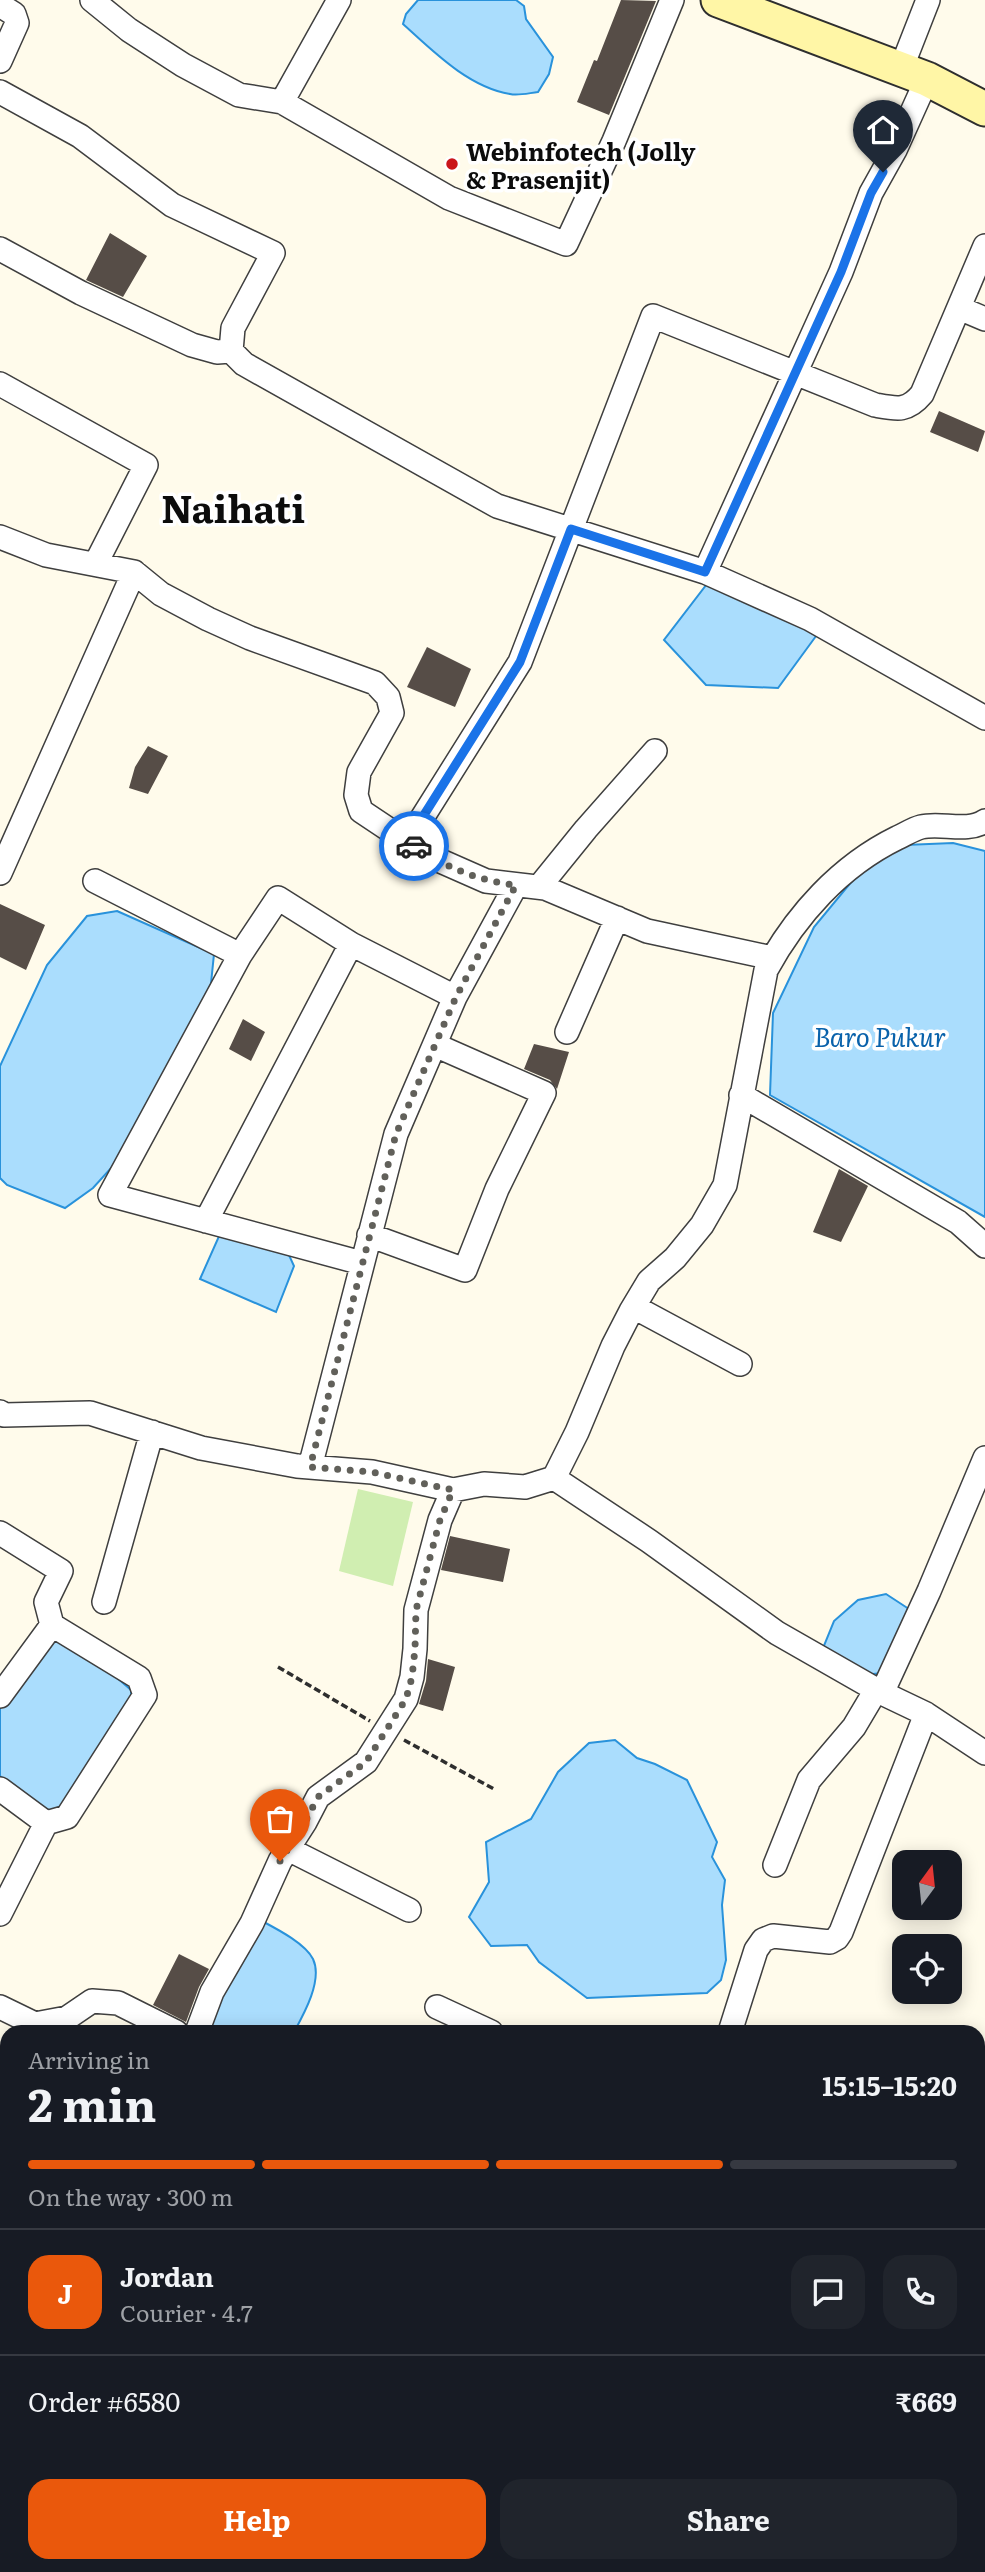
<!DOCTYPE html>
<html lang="en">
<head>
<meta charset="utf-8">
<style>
  :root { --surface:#171b24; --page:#20242c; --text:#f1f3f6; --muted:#9ea1a6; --line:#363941; --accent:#ea580c }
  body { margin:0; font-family:Literata,serif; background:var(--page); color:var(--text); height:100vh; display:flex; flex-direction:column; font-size:26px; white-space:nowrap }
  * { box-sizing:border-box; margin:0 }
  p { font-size:23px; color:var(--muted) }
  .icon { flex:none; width:38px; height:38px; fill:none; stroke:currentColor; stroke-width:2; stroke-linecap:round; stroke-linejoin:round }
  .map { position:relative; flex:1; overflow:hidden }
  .side { position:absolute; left:0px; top:2025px; width:985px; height:548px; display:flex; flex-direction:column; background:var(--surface); border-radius:21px 21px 0 0; box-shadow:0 4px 18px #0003 }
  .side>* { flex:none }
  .needle { width:46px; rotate:15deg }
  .fabs { position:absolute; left:892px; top:1850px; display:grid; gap:14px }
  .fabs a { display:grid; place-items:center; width:70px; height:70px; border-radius:14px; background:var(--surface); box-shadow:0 4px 18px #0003; font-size:35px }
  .pin { position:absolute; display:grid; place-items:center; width:60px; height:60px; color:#fff; margin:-72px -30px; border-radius:50% 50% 50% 0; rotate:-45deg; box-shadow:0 0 7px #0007 }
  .pin .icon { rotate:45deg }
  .courier { position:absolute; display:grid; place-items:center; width:70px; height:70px; margin:-35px; border:5px solid #1a73e8; border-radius:50%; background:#fff; color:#222; box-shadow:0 2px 9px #0007 }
  .head em { font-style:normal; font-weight:700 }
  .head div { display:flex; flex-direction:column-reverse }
  .head { display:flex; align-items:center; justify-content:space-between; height:119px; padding:0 28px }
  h1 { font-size:46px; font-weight:700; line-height:52px }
  .bar { display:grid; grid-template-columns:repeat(4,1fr); gap:10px 7px; align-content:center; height:84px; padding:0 28px }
  .bar i { height:9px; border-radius:5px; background:var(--line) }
  .bar .selected { background:var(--accent) }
  .bar p { grid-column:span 4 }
  .line { display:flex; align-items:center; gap:18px; padding:0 28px; border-top:2px solid var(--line) }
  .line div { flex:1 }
  .round { display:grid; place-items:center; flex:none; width:74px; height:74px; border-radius:21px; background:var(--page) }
  .button { display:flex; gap:14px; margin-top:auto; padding:14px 28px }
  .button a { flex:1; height:80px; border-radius:21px; background:var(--accent); color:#fff; font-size:28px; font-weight:700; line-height:80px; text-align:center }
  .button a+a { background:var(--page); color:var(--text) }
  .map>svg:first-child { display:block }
  .green { fill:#d0eeb1 }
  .water { fill:#aaddfd; stroke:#2992db; stroke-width:2 }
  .building { fill:#564d47 }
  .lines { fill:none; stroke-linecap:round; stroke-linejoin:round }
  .street-casing { stroke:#3f3f3f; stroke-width:26 }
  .secondary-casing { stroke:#2e2e2e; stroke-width:37 }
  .path { stroke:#2e2e2e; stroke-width:3.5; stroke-dasharray:7 3.5; stroke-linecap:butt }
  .street { stroke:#fff; stroke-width:23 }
  .secondary { stroke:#fff6a6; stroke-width:33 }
  .done { stroke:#61605a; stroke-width:7; stroke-dasharray:0 12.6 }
  .route { stroke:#1a73e8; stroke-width:9 }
  .poi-dot { fill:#ca161c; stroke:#fff; stroke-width:2.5 }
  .labels { text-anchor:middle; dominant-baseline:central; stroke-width:7; stroke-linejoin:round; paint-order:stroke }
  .poi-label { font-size:24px; font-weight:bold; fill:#0c0c0c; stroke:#fff; text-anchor:start }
  .water-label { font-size:26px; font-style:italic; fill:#0962ab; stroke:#fff }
  .town-label { font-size:38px; font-weight:bold; fill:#0c0c0c; stroke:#fff }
</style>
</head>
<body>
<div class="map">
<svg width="985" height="2572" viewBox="0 0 985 2572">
  <rect width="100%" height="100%" fill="#fffbeb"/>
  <!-- green -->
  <path class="green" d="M358 1489 413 1502 393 1586 339 1571Z"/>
  <!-- water -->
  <path class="water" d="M418 0H516L524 6 526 19 553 57 549 74 538 92C529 93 518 96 510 94 468 87 433 51 403 24L406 14Z
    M710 580 819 632 778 688 706 685 664 640Z
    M953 843 985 851V1217L770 1095 773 1013 814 927 881 846Z
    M117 911 214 954 210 993 123 1155 93 1188 65 1208 7 1185 0 1178V1066L47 965 87 916Z
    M224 1225 283 1242 294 1266 276 1312 200 1279Z
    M886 1594 912 1611 882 1673 864 1675 823 1648 834 1621 858 1600Z
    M49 1635 100 1663 131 1690V1698L71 1799 52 1813 0 1776V1708L40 1645Z
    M615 1740 637 1758 655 1764 687 1780 717 1842 712 1857 725 1880 722 1905 726 1960 721 1980 707 1993 587 1998 539 1962 527 1945 491 1946 469 1917 489 1882 486 1842 531 1819 558 1772 589 1743Z
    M260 1920C275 1928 305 1943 313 1959 323 1980 304 2014 294 2032H201Z
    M406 2566H490L485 2572H412Z"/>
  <!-- building -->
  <path class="building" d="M621 0 656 1 609 115 577 102 594 60 597 61Z
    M110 233 147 256 123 297 86 280Z
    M939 411 985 431 978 452 930 432Z
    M427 647 471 669 455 707 407 687Z
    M148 746 168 756 148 794 129 788 135 767Z
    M0 904 45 925 26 970 0 957Z
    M243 1019 265 1032 251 1061 229 1049Z
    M534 1044 569 1052 557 1089 550 1080 524 1069Z
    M839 1169 868 1186 841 1242 813 1232Z
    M450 1536 510 1549 503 1582 441 1570Z
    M428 1659 455 1667 443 1711 419 1704 426 1681Z
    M179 1954 209 1969 199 1987 186 2022 153 2005Z"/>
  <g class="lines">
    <!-- street casing -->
    <g class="street-casing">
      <path id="street" d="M92 0 129 30 183 65 239 95 282 102 339 0
        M0 5 14 14 17 23 0 61
        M901 69 928 0
        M0 92 80 136 172 205 273 253 233 328 231 351
        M282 102 449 198 566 244 614 141 672 0
        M0 249 81 293 192 345 217 352 231 351 244 364 497 506 705 572 810 619 985 718
        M959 308 985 319
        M0 384 146 465 96 563
        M0 537 46 555 134 572 161 594 208 619 250 638 375 683 388 697 392 713 359 772 356 795 361 811 427 855 486 881 545 888 647 931 772 958
        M705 572 841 272 871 193 895 150 927 79
        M407 842 520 662 653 316 875 405C897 409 907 412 922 394L985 246
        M0 873 134 572
        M95 881 240 955
        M539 887 586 829 655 751
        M567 1032 617 918
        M741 1095 958 1222 985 1246
        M206 1221 351 944
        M369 1235 465 1270 497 1189 544 1093 435 1045
        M362 1263 110 1195 240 955 278 898 351 944 455 997
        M634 1307 740 1364
        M0 1412 4 1415 90 1413 201 1448 297 1466 372 1472 453 1490
        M310 1467 396 1134 455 997 516 885
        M554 1478 649 1541 777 1633 882 1693 929 1591 985 1458
        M0 1533 61 1571 46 1602 52 1625
        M104 1602 152 1432
        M882 1693 926 1714 985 1753
        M0 1696 52 1625 139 1678 145 1695 67 1817 46 1823 0 1914
        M0 1789 46 1823
        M288 1849 409 1910
        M775 1865 809 1780 854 1727 876 1690
        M0 2007 35 2024 67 2018 92 2001 118 2003 176 2032
        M437 2007 491 2032
        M197 2032 212 1992 252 1923 280 1861 305 1822 318 1797 366 1762 406 1699 412 1677 415 1649 416 1610 440 1520 453 1490 484 1484 525 1487 554 1478 577 1432 613 1346 631 1311 649 1281 675 1258 702 1225 725 1185 766 970C796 915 840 866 897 838 904 835 913 829 921 827 941 822 967 833 985 821
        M730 2032 756 1950 763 1940 773 1936 830 1942 837 1938 841 1932 926 1714
        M978 2322 985 2309
        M978 2395 985 2398
        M0 2465 7 2471
        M13 2572 17 2566
        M366 2572 367 2566
        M599 2572 601 2566
        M866 2572 869 2566"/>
    </g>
    <!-- secondary casing -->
    <g class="secondary-casing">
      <path id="secondary" d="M718 0 927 79 985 109"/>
    </g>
    <!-- path -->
    <path class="path" d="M278 1667 370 1721
      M404 1740 494 1789
      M54 2566 64 2572
      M295 2566 312 2572"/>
    <!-- street -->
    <use href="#street" class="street"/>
    <!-- secondary -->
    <use href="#secondary" class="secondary"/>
  </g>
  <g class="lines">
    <!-- done -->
    <path class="done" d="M280 1861 305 1822 318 1797 366 1762 406 1699 412 1677 415 1649 416 1610 440 1520 453 1490 372 1472 310 1467 396 1134 456 997 516 885C479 881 445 867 414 846"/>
    <!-- route -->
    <path class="route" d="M414 846 407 842 520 662 571 529 705 572 841 272 871 193 883 172"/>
  </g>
  <!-- markers -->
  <circle class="poi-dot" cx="452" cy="164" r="7"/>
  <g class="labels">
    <!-- poi labels -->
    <g class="poi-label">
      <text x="466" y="150">Webinfotech (Jolly<tspan x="466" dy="28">&amp; Prasenjit)</tspan></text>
    </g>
    <!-- water labels -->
    <g class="water-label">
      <text x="880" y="1035">Baro Pukur</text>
    </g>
    <!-- town labels -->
    <g class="town-label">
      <text x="233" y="506">Naihati</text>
    </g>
  </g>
</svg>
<div class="fabs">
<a><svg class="needle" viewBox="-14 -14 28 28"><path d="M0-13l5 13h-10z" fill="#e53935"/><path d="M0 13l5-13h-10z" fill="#9ea1a6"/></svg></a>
<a><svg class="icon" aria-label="locate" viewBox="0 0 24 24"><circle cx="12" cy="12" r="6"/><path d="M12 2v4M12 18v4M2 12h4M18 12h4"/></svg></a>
</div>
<div class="pin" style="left:280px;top:1861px;background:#ea580c"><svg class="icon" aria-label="bag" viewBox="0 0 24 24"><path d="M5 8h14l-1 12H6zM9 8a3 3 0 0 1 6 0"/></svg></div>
<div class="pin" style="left:883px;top:172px;background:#1f2937"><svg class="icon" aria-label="home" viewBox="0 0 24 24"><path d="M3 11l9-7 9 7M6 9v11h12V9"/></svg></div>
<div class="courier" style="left:414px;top:846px"><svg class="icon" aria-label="car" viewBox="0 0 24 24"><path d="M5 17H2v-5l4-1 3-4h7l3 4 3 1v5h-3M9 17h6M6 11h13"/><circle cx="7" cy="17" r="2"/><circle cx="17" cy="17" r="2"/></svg></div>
<section class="side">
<div class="head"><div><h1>2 min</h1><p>Arriving in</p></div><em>15:15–15:20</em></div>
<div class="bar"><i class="selected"></i><i class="selected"></i><i class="selected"></i><i></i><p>On the way · 300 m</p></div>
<div class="line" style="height:126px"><b class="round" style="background:var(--accent);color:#fff">J</b><div><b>Jordan</b><p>Courier · 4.7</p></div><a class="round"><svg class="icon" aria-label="chat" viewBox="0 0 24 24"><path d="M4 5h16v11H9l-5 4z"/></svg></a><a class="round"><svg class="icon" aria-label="phone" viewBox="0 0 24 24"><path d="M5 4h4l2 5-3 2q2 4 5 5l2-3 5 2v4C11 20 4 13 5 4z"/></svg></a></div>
<div class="line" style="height:91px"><div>Order #6580</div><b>₹669</b></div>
<div class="button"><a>Help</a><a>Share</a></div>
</section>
</div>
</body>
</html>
